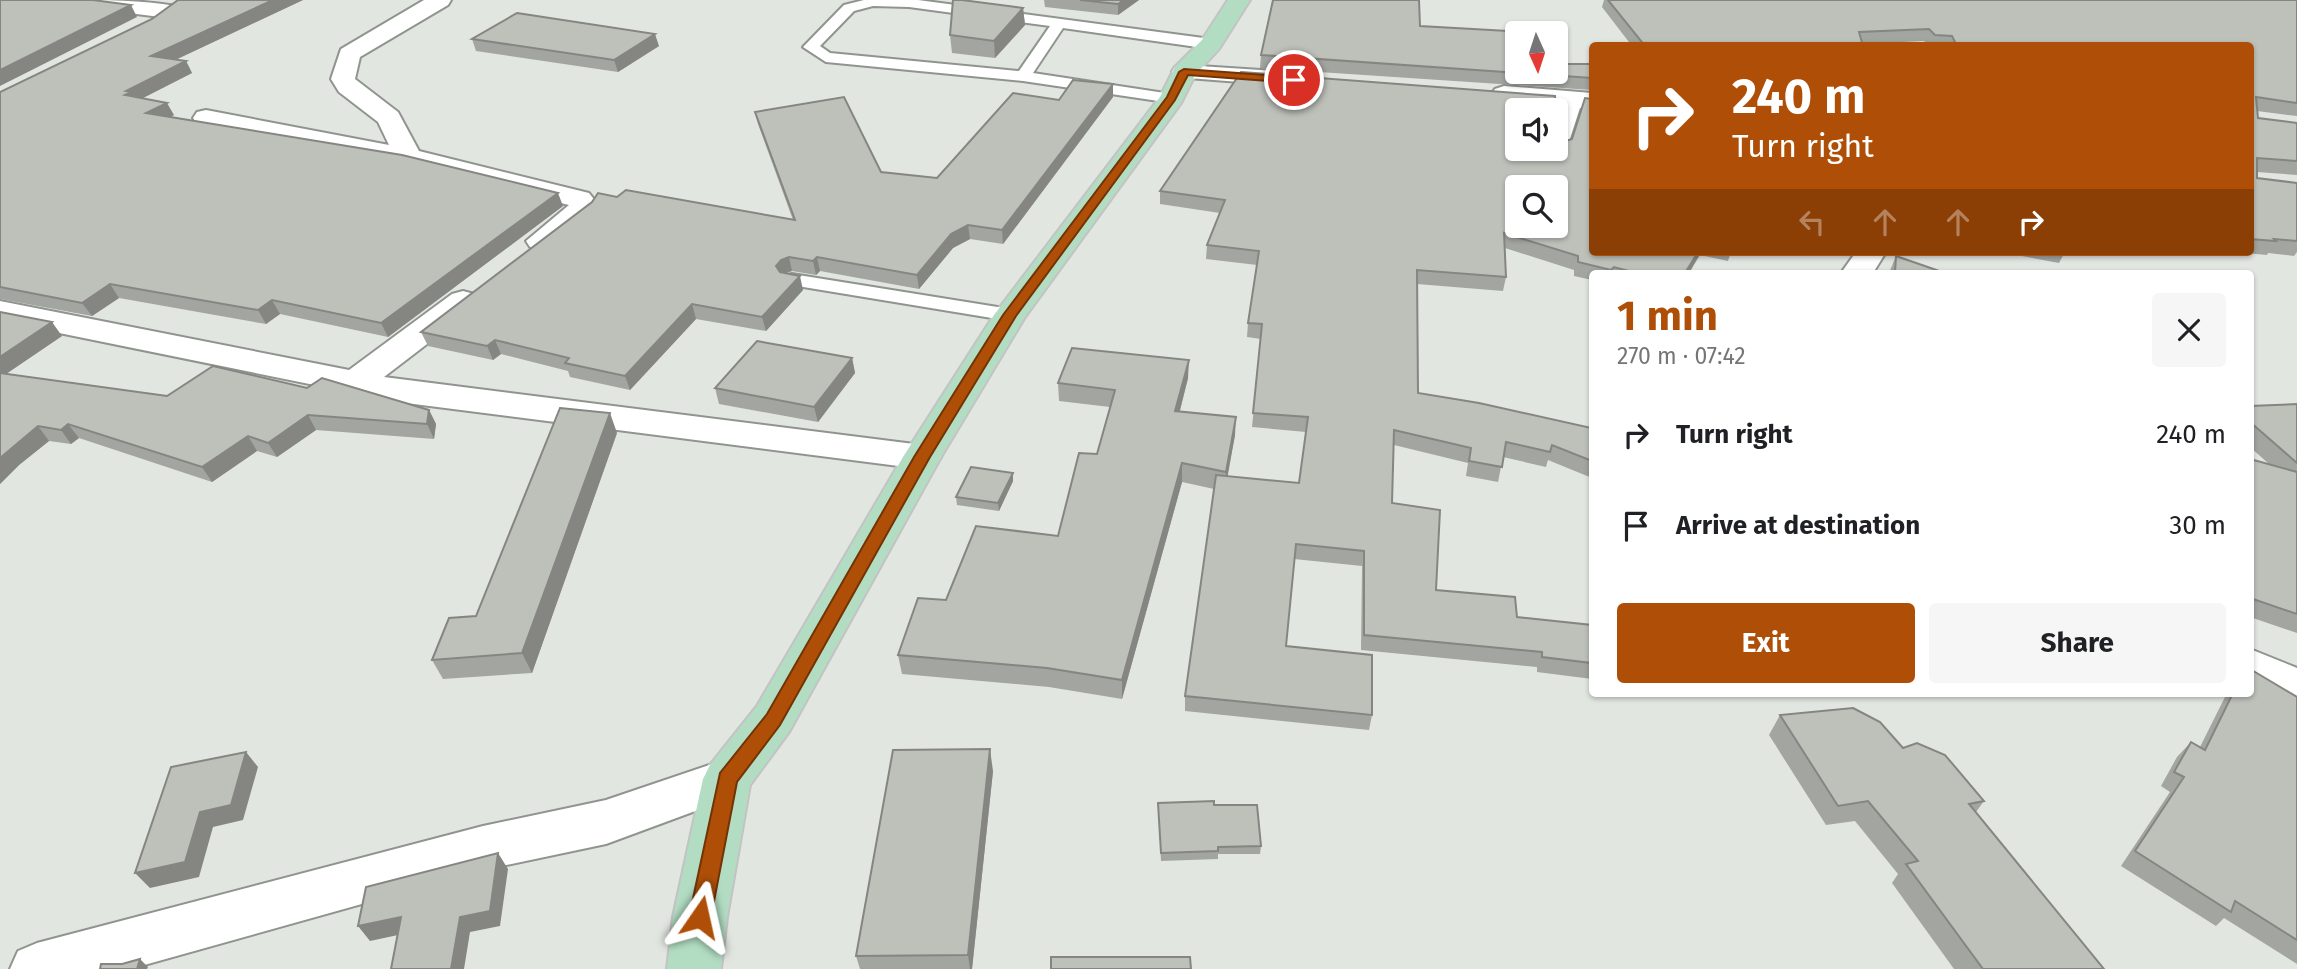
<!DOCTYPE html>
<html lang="en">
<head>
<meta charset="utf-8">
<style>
  body { margin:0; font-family:"Fira Sans",sans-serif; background:#f6f6f6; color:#202124; height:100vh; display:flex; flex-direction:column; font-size:26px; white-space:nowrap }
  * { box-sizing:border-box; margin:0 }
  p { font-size:23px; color:#757577 }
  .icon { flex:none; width:38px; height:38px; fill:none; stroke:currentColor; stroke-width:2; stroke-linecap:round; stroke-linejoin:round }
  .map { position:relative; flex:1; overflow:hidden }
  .drawer { position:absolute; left:1589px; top:270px; width:665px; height:427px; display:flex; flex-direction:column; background:#fff; border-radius:7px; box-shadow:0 2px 5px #0004 }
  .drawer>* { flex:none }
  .guide { position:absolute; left:1589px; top:42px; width:665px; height:214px; border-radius:7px; box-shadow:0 2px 5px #0004; background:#af4f07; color:#fff; overflow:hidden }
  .needle { width:46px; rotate:177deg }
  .buttons { position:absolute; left:1505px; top:21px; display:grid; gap:14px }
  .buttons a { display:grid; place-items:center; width:63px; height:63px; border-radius:7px; background:#fff; box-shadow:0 2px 5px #0004; font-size:35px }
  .pin { position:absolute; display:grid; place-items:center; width:60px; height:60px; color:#fff; margin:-30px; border:4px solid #fff; border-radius:50%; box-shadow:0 2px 7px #0007 }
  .me { position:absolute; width:77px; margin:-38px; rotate:11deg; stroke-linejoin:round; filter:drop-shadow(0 0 5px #0008) }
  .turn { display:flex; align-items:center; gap:24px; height:147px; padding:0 28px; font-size:32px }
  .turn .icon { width:91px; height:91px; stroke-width:2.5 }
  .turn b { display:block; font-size:49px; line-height:60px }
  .lanes { display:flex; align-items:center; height:66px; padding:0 28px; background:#0003; justify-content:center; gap:35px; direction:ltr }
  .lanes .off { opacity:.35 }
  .round { display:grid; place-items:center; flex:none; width:74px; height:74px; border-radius:7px; background:#f6f6f6 }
  .summary { display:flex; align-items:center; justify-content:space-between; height:119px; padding:0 28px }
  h1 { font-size:42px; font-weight:700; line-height:52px; color:#af4f07 }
  .button { display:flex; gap:14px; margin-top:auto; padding:14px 28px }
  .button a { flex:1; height:80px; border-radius:7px; background:#af4f07; color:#fff; font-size:28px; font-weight:700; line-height:80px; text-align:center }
  .button a+a { background:#f6f6f6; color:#202124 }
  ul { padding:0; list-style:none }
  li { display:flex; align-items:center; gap:21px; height:91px; padding:0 28px }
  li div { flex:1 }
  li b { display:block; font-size:26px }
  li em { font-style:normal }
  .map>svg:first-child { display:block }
</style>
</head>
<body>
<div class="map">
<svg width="2297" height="969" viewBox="0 0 2297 969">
  <rect width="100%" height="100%" fill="#e2e6e1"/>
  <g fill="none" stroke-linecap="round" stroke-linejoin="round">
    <g stroke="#90948f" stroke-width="4">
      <g id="service">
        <path d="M864,0H918L1211,39L1219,44L1211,49L1063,28L1033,73L1178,95L1180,98L1172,103L1023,81L826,62L803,47L806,44L844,5ZM873,6L909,7L1050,26L1019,71L830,53L820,46L854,11Z"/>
        <path d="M792,274L1010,309L1017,311L1020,315L1017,319L1010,321L785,284L782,280L785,276Z"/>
      </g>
    </g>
    <g stroke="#90948f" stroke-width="4">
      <g id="minor">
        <path d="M70,0C105,0 141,0 176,6L179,11L176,16L168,18L81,7L73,5Z"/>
        <path d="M424,0H451L448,5L360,57L355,79L398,112L419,151L589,193L600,207L552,247L541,250L530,247L526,241L569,205L407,165L206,126L197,124L193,118L197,112L206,110L389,145L378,122L339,92L331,79L341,49Z"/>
        <path d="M1184,65L1290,72L1299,74L1302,79L1299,84L1290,86L1175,77L1172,72L1175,67Z"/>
        <path d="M1504,86L1592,93V109L1580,108L1566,151L1556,153L1546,151L1545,149H1556L1555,106L1495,99L1491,94L1495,89Z"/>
        <path d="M1856,252H1886L1873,273H1841Z"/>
        <path d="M463,291L474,294L479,301L474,308L384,377L922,445L935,448L941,457L935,466L922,469L398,402L0,321V301L349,370L452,294Z"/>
        <path d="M2250,649L2297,668V706L2250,686Z"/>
        <path d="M727,759L744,765L751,779L744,793L606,844L483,870L130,969H10L18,951L37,943L483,826L606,800Z"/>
      </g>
    </g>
    <g stroke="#c3c3c3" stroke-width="4">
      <path id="primary" d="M1228,0H1250L1219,49L1195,75L1181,103L1025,317L941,457L789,732L750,785L727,917L721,969H667L673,917L703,779L710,765L757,706L903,457L994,315L1160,97L1175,67L1202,40Z"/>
    </g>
    <use href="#service" fill="#fff" fill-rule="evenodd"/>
    <use href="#minor" fill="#fff" fill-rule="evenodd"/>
    <use href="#primary" fill="#b2ddc3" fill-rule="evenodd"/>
  </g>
  <g fill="#a3a5a0">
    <path d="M178,0H303L175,60L186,61L192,73L143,98L174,115L170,117L563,206L388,337L280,314L266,324L119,298L92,316L0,299V92L152,19Z"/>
    <path d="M1044,0H1139L1118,15L1045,7Z"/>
    <path d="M1604,0H2297V116L2257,111L2258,118L2297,123V175L2257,172V178L2297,183V252L2294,256L2268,253L2267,255L2234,252H2250V46H1928L1924,41L1863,44V46H1632L1602,7Z"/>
    <path d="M1023,8L1025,25L995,58L952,53L950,35Z"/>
    <path d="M1420,26L1517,72L1567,64H1592V93V90L1260,68L1261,55Z"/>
    <path d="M472,39L659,46L618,72L476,51Z"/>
    <path d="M1113,84V97L1003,244L970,239L953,248L919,289L820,271L816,275L792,271L787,273L803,290L766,331L696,319L630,390L570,377L568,371L501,354L493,360L428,346L421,332L617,197L793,220L758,124L755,112L881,172L937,178L1059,100Z"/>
    <path d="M1572,139L1592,252H1731L1728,261L1700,255L1689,273H1592V280L1574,276V270L1505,248L1506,277L1503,291L1417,284L1418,393L1591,428L1592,427V478L1548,460L1546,467L1503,457L1498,482L1466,476L1468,463L1394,445L1392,503L1436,590L1517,617L1592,625V679L1537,672V667L1361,650L1362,566L1294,559L1286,646L1372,715L1369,730L1185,711V696L1214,489L1182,482L1122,699L1049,687L902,674L898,655L946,600L1058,536L1097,454L1110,407L1059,401L1058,383L1188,378L1180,411L1235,435L1227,476L1299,483L1306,432L1252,427L1261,339L1247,337L1248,323L1257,265L1206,259L1207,245L1220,213L1160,204V191L1517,149L1560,143Z"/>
    <path d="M2000,252H2065L2059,263Z"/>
    <path d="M1896,256L1945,273H1889Z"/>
    <path d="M0,312L62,336L6,374L167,396L307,388L429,410L436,424L434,439L316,430L277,457L257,451L212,482L79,438L71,444L49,441L19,465L0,484Z"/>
    <path d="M852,358L855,373L818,422L719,404L715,388Z"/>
    <path d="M2297,404V633L2250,617V459L2269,464L2250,447V406Z"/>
    <path d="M617,433L532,673L443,679L432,660L476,616Z"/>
    <path d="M1013,481L999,511L957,505L956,497Z"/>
    <path d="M2227,693H2250L2297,697V964L2224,918L2216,926L2121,866L2170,792L2161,786L2177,757L2191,742L2200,747Z"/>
    <path d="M1780,715L1903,748L1984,801L1976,812L2104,969H1954L1892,883L1898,874L1855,821L1826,825L1769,735Z"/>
    <path d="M993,771L972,969H860L856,956Z"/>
    <path d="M1158,803L1214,805L1261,846L1260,854H1218V859L1161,861Z"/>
  </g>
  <g fill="#858682">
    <path d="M273,0H303L158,68L151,56Z"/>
    <path d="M1124,0H1139L1118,15V4Z"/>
    <path d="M131,5L137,17L0,86V70Z"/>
    <path d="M1023,8L1025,25L995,58L994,41Z"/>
    <path d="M655,34L659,46L618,72L614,60Z"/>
    <path d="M186,61L192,73L137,101L125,95L126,91Z"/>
    <path d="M1113,84V97L1003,244L1002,230Z"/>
    <path d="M167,103L174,115L153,125L146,113Z"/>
    <path d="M558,193L563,206L388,337L381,323Z"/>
    <path d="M968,225L970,239L953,248L919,289L917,275L951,234Z"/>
    <path d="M1698,252H1701L1689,273H1685Z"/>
    <path d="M789,257L792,271L784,273L779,280L776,266L781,260Z"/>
    <path d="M817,257L820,271L816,275L813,261Z"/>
    <path d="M800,276L803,290L766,331L762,317Z"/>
    <path d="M110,284L119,298L92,316L82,303Z"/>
    <path d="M272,300L280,314L266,324L258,310Z"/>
    <path d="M692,304L696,319L630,390L625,376Z"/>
    <path d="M52,322L62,336L0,378V357Z"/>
    <path d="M495,340L501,354L493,360L487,346Z"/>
    <path d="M852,358L855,373L818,422L814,407Z"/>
    <path d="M1189,360L1188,378L1175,429V411Z"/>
    <path d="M429,410L436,424L434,439L427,424Z"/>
    <path d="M610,413L617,433L532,673L522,653Z"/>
    <path d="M308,415L316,430L277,457L268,443Z"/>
    <path d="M1236,417L1235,435L1225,491L1226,472Z"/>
    <path d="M68,424L79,438L71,444L61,430Z"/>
    <path d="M38,426L49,441L19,465L0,484V458Z"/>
    <path d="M248,436L257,451L212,482L202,467Z"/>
    <path d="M1182,463V482L1122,699V680Z"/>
    <path d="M1013,473V481L999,511L998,503Z"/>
    <path d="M990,749L993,771L972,969H970L968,955Z"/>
    <path d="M246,752L258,767L243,820L213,827L199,877L150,888L135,873Z"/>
    <path d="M498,853L508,869L500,926L470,932L464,969H451L460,917Z"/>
    <path d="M401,917L412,932L370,941L358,926Z"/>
    <path d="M140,959L148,967L147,969H137Z"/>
  </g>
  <g fill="#bec0ba" stroke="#858682" stroke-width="2" fill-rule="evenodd">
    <path d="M0,0H93L131,5L0,70Z"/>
    <path d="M178,0H273L151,56L186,61L126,91L132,92L125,95L167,103L146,113L402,155L558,193L381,323L272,300L258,310L110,284L82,303L0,287V92L152,19Z"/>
    <path d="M953,0H962L1023,8L994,41L950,35Z"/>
    <path d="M1080,0H1124L1118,4Z"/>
    <path d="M1273,0H1419L1420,26L1543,33H1517V72H1556V56L1565,57L1567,64H1592V78L1261,55Z"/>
    <path d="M1608,0H2297V103L2256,97L2258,118L2297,123V161L2257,158V178L2297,183V241L2274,239L2276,241L2250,239V46H1957L1952,36L1935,35L1929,29L1859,32L1863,46H1645Z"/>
    <path d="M517,13L655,34L614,60L472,39Z"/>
    <path d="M1241,72L1555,96L1556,110H1517V149H1556V141L1560,143L1572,139L1585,98L1592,99V252H1698L1685,273H1636L1614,267L1611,270L1578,262V256L1504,233L1506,277L1417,270L1418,393L1479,403L1591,428L1592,427V461L1552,445L1550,452L1506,442L1502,467L1469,461L1471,448L1394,430L1392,503L1440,510L1436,590L1515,597L1517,617L1592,625V663L1542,657V652L1364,635V551L1296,544L1286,646L1372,655V715L1185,696L1216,475L1299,483L1308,417L1253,413L1262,324L1248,323L1259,251L1207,245L1225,200L1160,191ZM1517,187H1556V226H1517Z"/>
    <path d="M1073,80L1113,84L1002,230L968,225L951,234L917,275L817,257L813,261L789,257L781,260L776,266L780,272L800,276L762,317L692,304L625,376L565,363L569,358L495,340L487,346L421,332L592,202L598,193L617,197L626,190L795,220L755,112L844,97L881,172L937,178L1013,93L1059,100Z"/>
    <path d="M1896,256L1945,273H1895Z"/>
    <path d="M0,312L52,322L0,357Z"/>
    <path d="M757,341L852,358L814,407L715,388Z"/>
    <path d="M1072,348L1189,360L1175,411L1236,417L1226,472L1182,463L1122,680L1047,668L898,655L918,598L946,600L976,526L1058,536L1079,453L1097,454L1115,390L1058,383Z"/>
    <path d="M213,366L307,388L322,378L429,410L427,424L308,415L268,443L248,436L202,467L68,424L61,430L38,426L0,458V373L167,396Z"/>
    <path d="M2297,404V463L2250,422V406Z"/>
    <path d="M560,408L610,413L522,653L432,660L449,618L476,616Z"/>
    <path d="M2250,459L2297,472V614L2250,598Z"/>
    <path d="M971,467L1013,473L998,503L956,497Z"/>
    <path d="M2250,669L2297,697V940L2235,901L2231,912L2135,851L2184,777L2174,772L2191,742L2205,750L2233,693H2250Z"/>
    <path d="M1853,708L1880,722L1903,748L1917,743L1945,755L1984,801L1969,804L2104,969H1983L1906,864L1918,861L1868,801L1838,806L1780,715Z"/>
    <path d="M990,749L968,955L856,956L893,750Z"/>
    <path d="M246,752L231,805L200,812L185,862L135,873L171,767Z"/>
    <path d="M1214,801V805H1257L1261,846L1218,847V851L1161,853L1158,803Z"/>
    <path d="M498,853L490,911L460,917L451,969H391L401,917L358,926L366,887Z"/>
    <path d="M1051,957H1190L1191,969H1051Z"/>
    <path d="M140,959L137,969H100L101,964H122Z"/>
  </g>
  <path fill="#af4f07" stroke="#723305" stroke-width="2" d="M1184,69L1294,77L1300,80L1294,83L1188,75L1175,100L1016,316L930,457L780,725L737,782L711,917L707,925L700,927L692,925L689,917L720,773L767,714L914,457L1003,315L1167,97L1179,72Z"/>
</svg>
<div class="buttons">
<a><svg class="needle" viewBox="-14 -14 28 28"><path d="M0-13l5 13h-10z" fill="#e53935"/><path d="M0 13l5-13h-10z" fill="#757577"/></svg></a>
<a><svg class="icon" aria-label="sound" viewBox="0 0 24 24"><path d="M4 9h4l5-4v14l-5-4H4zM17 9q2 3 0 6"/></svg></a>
<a><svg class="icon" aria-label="search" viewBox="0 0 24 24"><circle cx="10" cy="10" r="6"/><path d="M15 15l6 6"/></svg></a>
</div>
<div class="pin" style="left:1294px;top:80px;background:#d93025"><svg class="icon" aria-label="arrive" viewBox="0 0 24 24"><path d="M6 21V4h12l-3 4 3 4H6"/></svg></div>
<svg class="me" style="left:700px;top:917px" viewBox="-20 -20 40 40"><path d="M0-17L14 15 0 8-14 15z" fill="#af4f07" stroke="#fff" stroke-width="4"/></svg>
<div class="guide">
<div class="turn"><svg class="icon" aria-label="right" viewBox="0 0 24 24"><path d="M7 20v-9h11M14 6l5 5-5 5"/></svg><div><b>240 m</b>Turn right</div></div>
<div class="lanes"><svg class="icon off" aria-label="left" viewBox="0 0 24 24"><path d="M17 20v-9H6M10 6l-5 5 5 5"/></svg><svg class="icon off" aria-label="ahead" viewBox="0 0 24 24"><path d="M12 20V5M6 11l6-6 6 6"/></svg><svg class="icon off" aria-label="ahead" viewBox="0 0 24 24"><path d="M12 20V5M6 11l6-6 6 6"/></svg><svg class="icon" aria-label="right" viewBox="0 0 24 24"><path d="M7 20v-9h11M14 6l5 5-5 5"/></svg></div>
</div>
<section class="drawer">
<div class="summary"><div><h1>1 min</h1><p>270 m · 07:42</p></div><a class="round"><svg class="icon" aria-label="close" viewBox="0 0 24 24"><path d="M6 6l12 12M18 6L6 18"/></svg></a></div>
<ul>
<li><svg class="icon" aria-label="right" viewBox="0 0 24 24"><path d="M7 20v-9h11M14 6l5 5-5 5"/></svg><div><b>Turn right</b></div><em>240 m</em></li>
<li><svg class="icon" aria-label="arrive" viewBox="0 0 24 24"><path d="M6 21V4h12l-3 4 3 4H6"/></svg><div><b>Arrive at destination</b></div><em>30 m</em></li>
</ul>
<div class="button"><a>Exit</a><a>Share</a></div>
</section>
</div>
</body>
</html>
